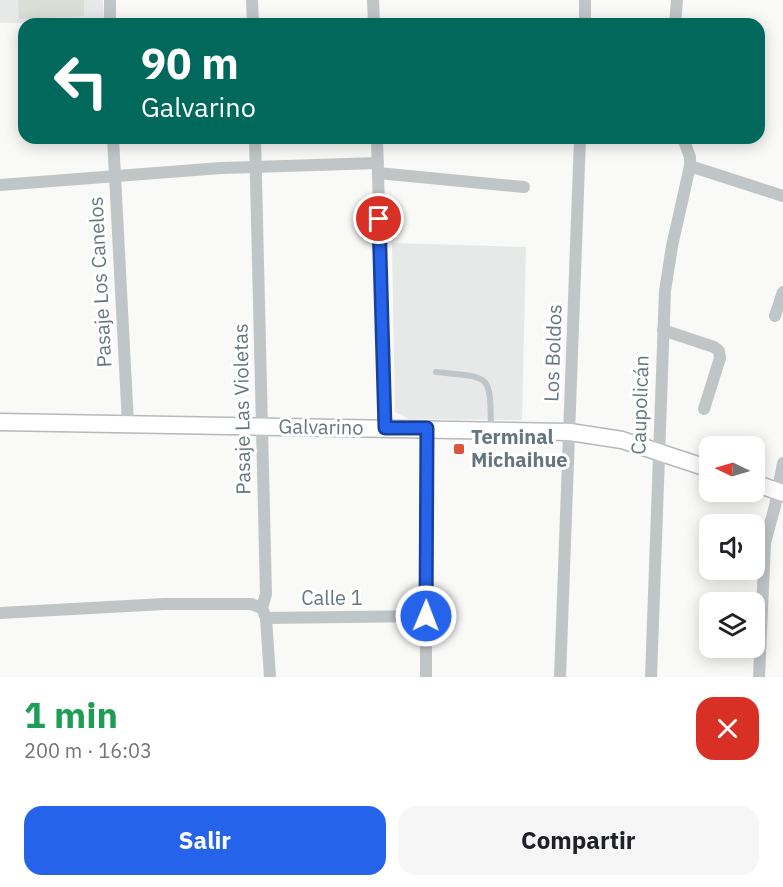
<!DOCTYPE html>
<html lang="es">
<head>
<meta charset="utf-8">
<style>
  body { margin:0; font-family:"IBM Plex Sans",sans-serif; background:#f6f6f6; color:#202124; height:100vh; display:flex; flex-direction:column; font-size:22px; white-space:nowrap }
  * { box-sizing:border-box; margin:0 }
  p { font-size:20px; color:#757577 }
  .icon { flex:none; width:33px; height:33px; fill:none; stroke:currentColor; stroke-width:2; stroke-linecap:round; stroke-linejoin:round }
  .map { position:relative; height:677px; overflow:hidden }
  .panel { display:flex; flex-direction:column; background:#fff; flex:1 }
  .panel>* { flex:none }
  .banner { position:absolute; left:18px; top:18px; width:747px; height:126px; border-radius:18px; box-shadow:0 3px 15px #0003; background:#00695c; color:#fff; overflow:hidden }
  .needle { width:39px; rotate:275deg }
  .tools { position:absolute; left:699px; top:436px; display:grid; gap:12px }
  .tools a { display:grid; place-items:center; width:66px; height:66px; border-radius:12px; background:#fff; box-shadow:0 3px 15px #0003; font-size:30px }
  .pin { position:absolute; display:grid; place-items:center; width:51px; height:51px; color:#fff; margin:-26px; border:3px solid #fff; border-radius:50%; box-shadow:0 2px 6px #0007 }
  .me { position:absolute; width:66px; margin:-33px; rotate:1deg; stroke-linejoin:round; filter:drop-shadow(0 0 4px #0008) }
  .turn { display:flex; align-items:center; gap:21px; height:126px; padding:0 24px; font-size:27px }
  .turn .icon { width:78px; height:78px; stroke-width:2.5 }
  .turn b { display:block; font-size:42px; line-height:51px }
  .round { display:grid; place-items:center; flex:none; width:63px; height:63px; border-radius:18px; background:#f6f6f6 }
  .summary { display:flex; align-items:center; justify-content:space-between; height:102px; padding:0 24px }
  h1 { font-size:36px; font-weight:800; line-height:45px; color:#1e9e55 }
  .button { display:flex; gap:12px; margin-top:auto; padding:12px 24px }
  .button a { flex:1; height:69px; border-radius:18px; background:#2563eb; color:#fff; font-size:24px; font-weight:800; line-height:69px; text-align:center }
  .button a+a { background:#f6f6f6; color:#202124 }
  .map>svg:first-child { display:block }
</style>
</head>
<body>
<div class="map">
<svg width="783" height="677" viewBox="0 0 783 677">
  <rect width="100%" height="100%" fill="#f9f9f7"/>
  <g fill="#e7e8e8">
    <path d="M0,0H103L104,22L0,23Z"/>
    <path d="M392,243L526,247L522,420L409,419L395,412Z"/>
  </g>
  <path fill="#daded7" d="M18,0H84V16L19,19Z"/>
  <g fill="none" stroke-linecap="round" stroke-linejoin="round">
    <g stroke="#b3b9bd" stroke-width="19">
      <g id="secondary">
        <path d="M0,422L570,432L622,440L710,469"/>
        <path d="M754,483L783,493"/>
      </g>
    </g>
    <path stroke="#c0c5c8" stroke-width="6" d="M436,372C492,378 490,372 491,430"/>
    <g stroke="#c0c5c8" stroke-width="12">
      <path d="M110,0V24"/>
      <path d="M252,0L253,24"/>
      <path d="M373,0L374,24"/>
      <path d="M585,24V0"/>
      <path d="M675,24L677,0"/>
      <path d="M113,138L128,424"/>
      <path d="M255,138L266,594L262,608L266,618L270,677"/>
      <path d="M377,138L385,428"/>
      <path d="M690,166L783,196"/>
      <path d="M378,173L524,187"/>
      <path d="M0,185L221,168L378,163"/>
      <path d="M775,316L783,292"/>
      <path d="M663,330L714,347L719,351L720,358L704,409"/>
      <path d="M0,613L164,604H251L262,608"/>
      <path d="M266,618L426,616L427,428"/>
      <path d="M426,677V616"/>
      <path d="M560,677L580,138"/>
      <path d="M651,677L665,291L672,246L690,166V157L683,138"/>
      <path d="M759,677L765,543L775,506L783,463"/>
    </g>
    <use href="#secondary" stroke="#fff" stroke-width="16"/>
  </g>
  <g fill="none" stroke-linecap="round" stroke-linejoin="round">
    <g stroke="#184099" stroke-width="15">
      <path id="route" d="M379,219L385,428H427L426,616"/>
    </g>
    <use href="#route" stroke="#2563eb" stroke-width="10"/>
  </g>
  <rect fill="#d95638" stroke="#fff" stroke-width="2" x="453" y="443" width="12" height="12" rx="3"/>
  <g text-anchor="middle" stroke-width="6" stroke-linejoin="round" paint-order="stroke">
    <g font-size="20" fill="#667680" stroke="#fff">
      <text transform="translate(100 282) rotate(-93)" y="7">Pasaje Los Canelos</text>
      <text transform="translate(553 353) rotate(-88)" y="7">Los Boldos</text>
      <text transform="translate(640 405) rotate(-88)" y="7">Caupolicán</text>
      <text transform="translate(242 409) rotate(-91)" y="7">Pasaje Las Violetas</text>
      <text transform="translate(321 427) rotate(1)" y="7">Galvarino</text>
      <text x="332" y="605">Calle 1</text>
    </g>
    <g font-size="20" font-weight="bold" fill="#667680" stroke="#fff" text-anchor="start">
      <text x="471" y="444">Terminal<tspan x="471" dy="23">Michaihue</tspan></text>
    </g>
  </g>
</svg>
<div class="tools">
<a><svg class="needle" viewBox="-14 -14 28 28"><path d="M0-13l5 13h-10z" fill="#e53935"/><path d="M0 13l5-13h-10z" fill="#757577"/></svg></a>
<a><svg class="icon" aria-label="sound" viewBox="0 0 24 24"><path d="M4 9h4l5-4v14l-5-4H4zM17 9q2 3 0 6"/></svg></a>
<a><svg class="icon" aria-label="layers" viewBox="0 0 24 24"><path d="M12 4l9 5-9 5-9-5zM3 14l9 5 9-5"/></svg></a>
</div>
<div class="pin" style="left:379px;top:219px;background:#d93025"><svg class="icon" aria-label="arrive" viewBox="0 0 24 24"><path d="M6 21V4h12l-3 4 3 4H6"/></svg></div>
<svg class="me" style="left:426px;top:616px" viewBox="-20 -20 40 40"><circle r="17" fill="#2563eb" stroke="#fff" stroke-width="3"/><path d="M0-11L8 9 0 5-8 9z" fill="#fff"/></svg>
<div class="banner">
<div class="turn"><svg class="icon" aria-label="left" viewBox="0 0 24 24"><path d="M17 20v-9H6M10 6l-5 5 5 5"/></svg><div><b>90 m</b>Galvarino</div></div>
</div>
</div>
<section class="panel">
<div class="summary"><div><h1>1 min</h1><p>200 m · 16:03</p></div><a class="round" style="background:#d93025;color:#fff"><svg class="icon" aria-label="close" viewBox="0 0 24 24"><path d="M6 6l12 12M18 6L6 18"/></svg></a></div>
<div class="button"><a>Salir</a><a>Compartir</a></div>
</section>
</body>
</html>
